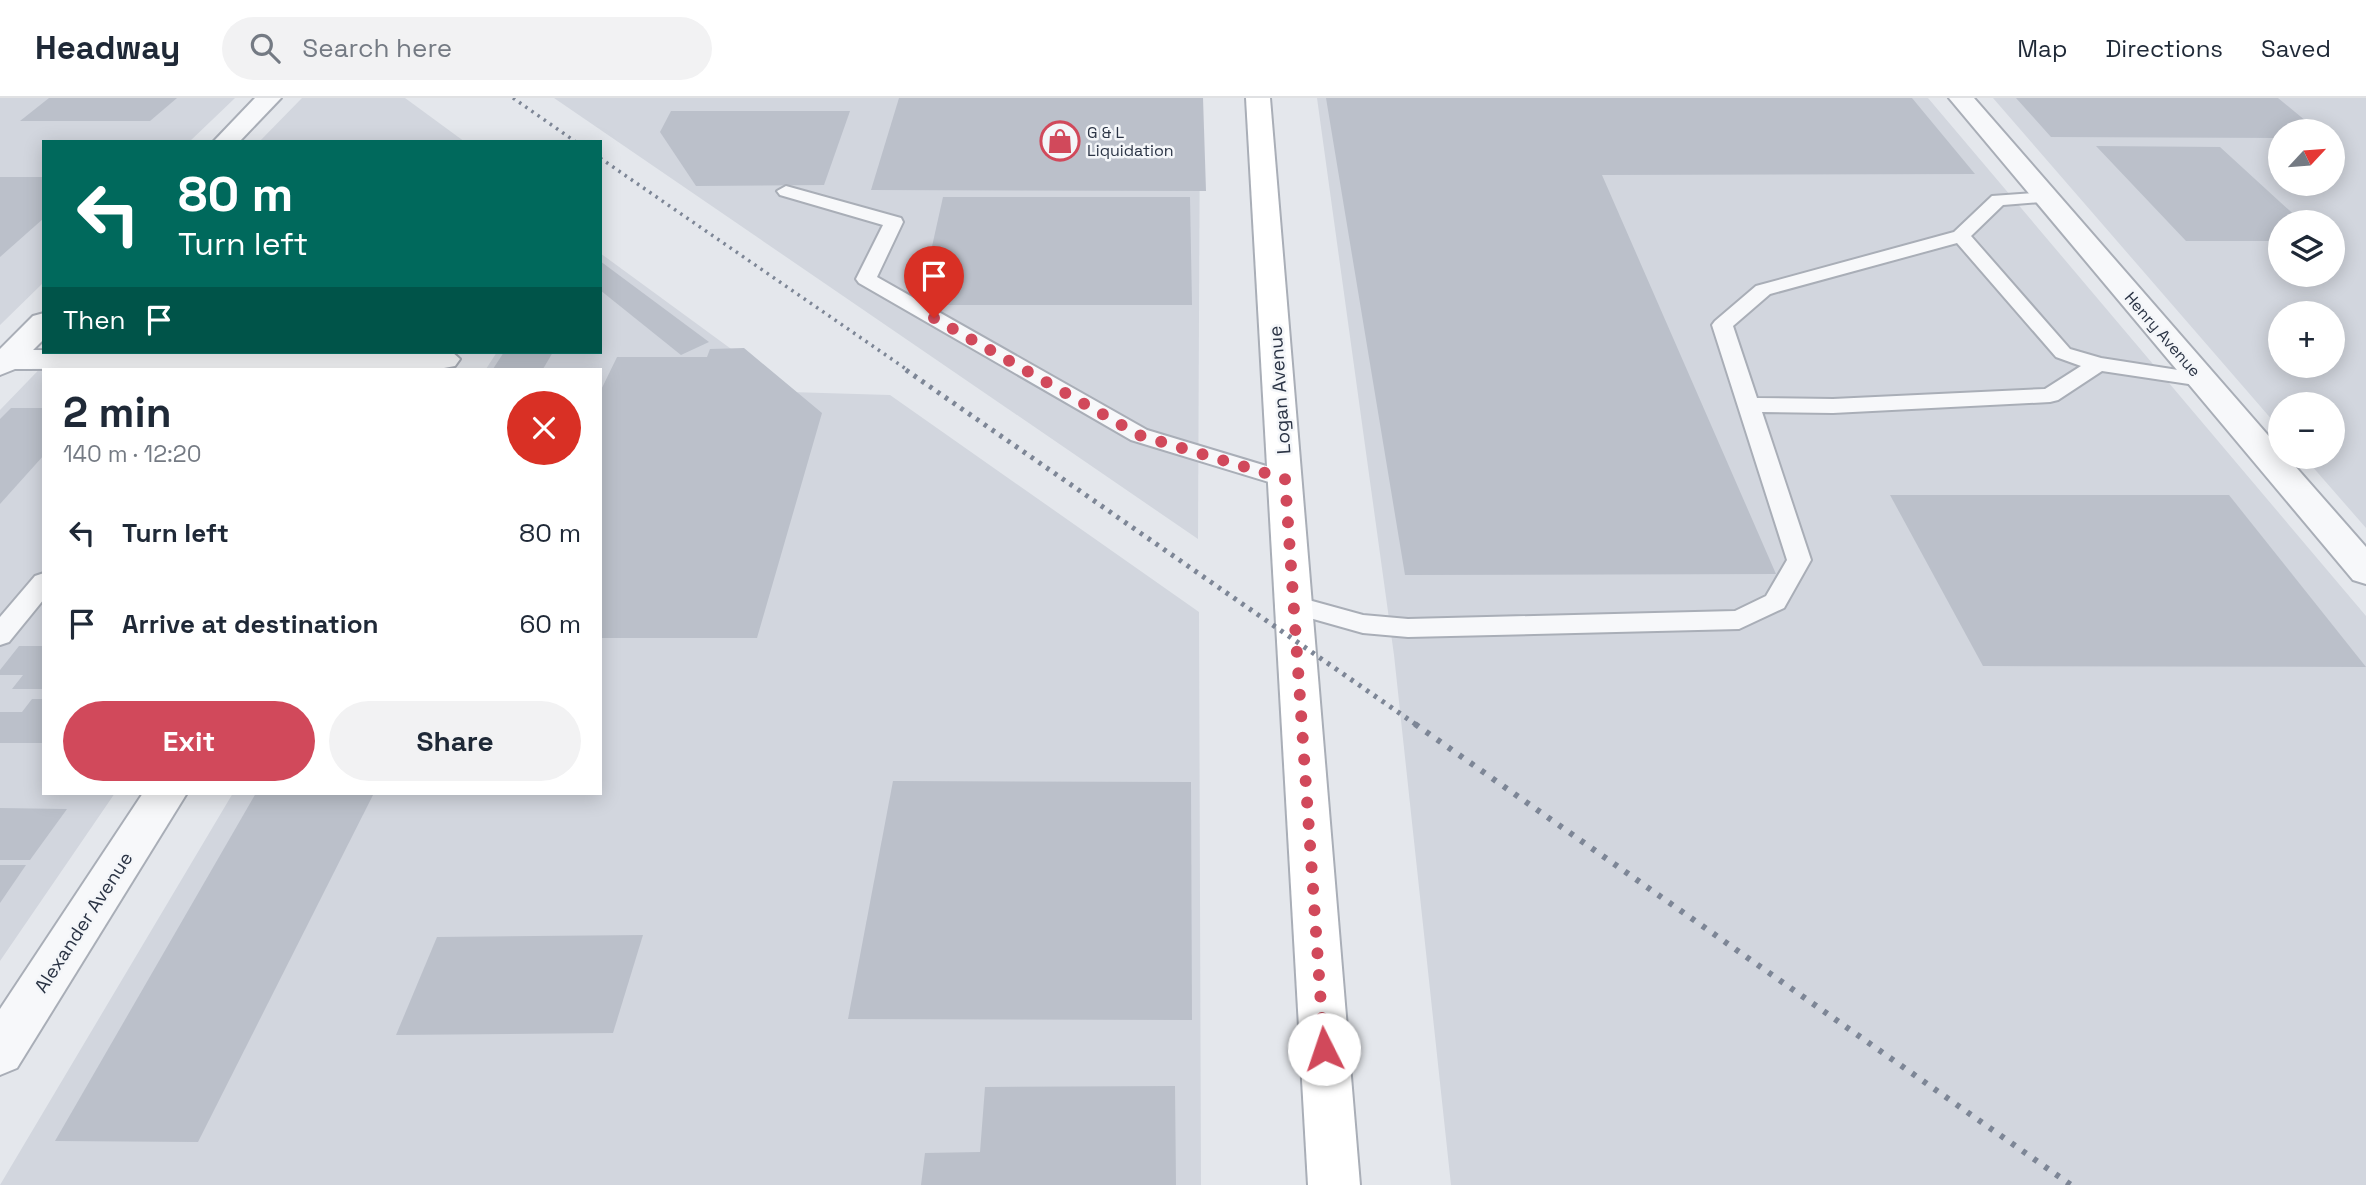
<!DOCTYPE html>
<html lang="en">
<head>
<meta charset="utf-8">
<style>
  body { margin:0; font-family:"Space Grotesk",sans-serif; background:#f2f2f3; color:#1f2937; height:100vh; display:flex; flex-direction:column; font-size:26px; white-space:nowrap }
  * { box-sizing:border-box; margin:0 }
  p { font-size:23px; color:#747a83 }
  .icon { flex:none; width:38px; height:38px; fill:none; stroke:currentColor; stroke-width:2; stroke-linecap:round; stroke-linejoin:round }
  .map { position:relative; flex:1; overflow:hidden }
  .side { position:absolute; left:42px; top:270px; width:560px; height:427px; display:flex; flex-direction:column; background:#fff; border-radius:0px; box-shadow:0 4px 18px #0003 }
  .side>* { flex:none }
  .top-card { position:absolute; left:42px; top:42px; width:560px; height:214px; border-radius:0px; box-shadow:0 4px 18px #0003; background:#00695c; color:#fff; overflow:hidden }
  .needle { width:46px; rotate:64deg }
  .buttons { position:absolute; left:2268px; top:21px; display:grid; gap:14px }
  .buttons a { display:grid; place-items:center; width:77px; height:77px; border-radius:50%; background:#fff; box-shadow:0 4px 18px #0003; font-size:35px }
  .pin { position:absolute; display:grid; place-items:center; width:60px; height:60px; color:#fff; margin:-72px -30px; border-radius:50% 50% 50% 0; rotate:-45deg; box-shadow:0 0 7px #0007 }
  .pin .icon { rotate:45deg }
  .me { position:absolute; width:77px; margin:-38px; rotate:356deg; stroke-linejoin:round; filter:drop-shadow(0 0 5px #0008) }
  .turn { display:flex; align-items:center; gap:24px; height:147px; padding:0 21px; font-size:32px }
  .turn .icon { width:91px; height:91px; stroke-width:2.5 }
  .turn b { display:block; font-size:49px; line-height:60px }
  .then { display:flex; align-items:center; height:66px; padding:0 21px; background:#0003; gap:14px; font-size:26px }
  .round { display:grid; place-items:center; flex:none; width:74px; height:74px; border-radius:37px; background:#f2f2f3 }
  .headline { display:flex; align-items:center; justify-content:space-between; height:119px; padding:0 21px }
  h1 { font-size:42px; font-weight:700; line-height:52px }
  .cta { display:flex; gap:14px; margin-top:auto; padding:14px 21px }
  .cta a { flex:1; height:80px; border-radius:42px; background:#d1495b; color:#fff; font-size:28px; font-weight:700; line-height:80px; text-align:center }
  .cta a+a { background:#f2f2f3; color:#1f2937 }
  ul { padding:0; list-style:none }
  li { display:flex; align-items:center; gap:21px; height:91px; padding:0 21px }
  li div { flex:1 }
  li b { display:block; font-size:26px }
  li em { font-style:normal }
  header { display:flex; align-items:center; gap:42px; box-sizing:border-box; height:98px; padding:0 35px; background:#fff; border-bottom:2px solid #e0e1e3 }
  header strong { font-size:33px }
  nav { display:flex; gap:38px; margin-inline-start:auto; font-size:24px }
  .search { width:490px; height:63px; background:#f2f2f3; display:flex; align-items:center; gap:18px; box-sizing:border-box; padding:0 24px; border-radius:38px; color:#747a83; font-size:26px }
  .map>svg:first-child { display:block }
</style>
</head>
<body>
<header>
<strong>Headway</strong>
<div class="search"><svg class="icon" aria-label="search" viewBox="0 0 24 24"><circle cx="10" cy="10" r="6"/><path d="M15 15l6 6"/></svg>Search here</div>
<nav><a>Map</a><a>Directions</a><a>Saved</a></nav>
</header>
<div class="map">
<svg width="2366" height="1087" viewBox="0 0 2366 1087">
  <rect width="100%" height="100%" fill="#e4e7ec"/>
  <g fill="#d2d6de" fill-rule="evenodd">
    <path d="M0,0H235L189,44H44V184L0,227Z"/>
    <path d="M302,0H405L465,44H259Z"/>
    <path d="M554,0H1200L1198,441Z"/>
    <path d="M1317,0H1928L2366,518V1087H1451L1394,557Z"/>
    <path d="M1993,0H2366V430L2304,359H2333V306H2280V331ZM2280,33H2333V86H2280ZM2280,124H2333V177H2280ZM2280,215H2333V268H2280Z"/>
    <path d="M600,155L790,294L890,297L1199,514L1201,1087H0L233,695H600V271H486L497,254H600Z"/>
    <path d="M56,254H416L404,271H44V695H115L0,863V312Z"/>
  </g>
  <g fill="#bbc0ca">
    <path d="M49,0H177L150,23H20Z"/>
    <path d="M899,0H1203L1206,93L871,92Z"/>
    <path d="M1326,0H1912L1975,76L1602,77L1776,476L1405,477Z"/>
    <path d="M2016,0H2278L2318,33H2280V40L2051,39Z"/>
    <path d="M671,13H850L824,87L696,88L660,34Z"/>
    <path d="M2096,48L2220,49L2302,124H2280V143H2186Z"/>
    <path d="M0,79H44V120L0,159Z"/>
    <path d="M943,99H1190L1192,207H919Z"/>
    <path d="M600,163L709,244L681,257L600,192Z"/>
    <path d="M744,250L822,315L757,540H600V294L617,259H707L710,251Z"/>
    <path d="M504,254H553L543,271H493Z"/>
    <path d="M11,310H44V357L0,406V321Z"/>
    <path d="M1890,397H2229L2366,569L1983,568Z"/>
    <path d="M19,548H44V591H12L23,577H0V572Z"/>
    <path d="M32,601H44V645H0V614H22Z"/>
    <path d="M893,683L1191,684L1192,922L848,921Z"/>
    <path d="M256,695H374L198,1044L55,1043Z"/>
    <path d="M0,710L67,711L30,762H0Z"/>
    <path d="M0,767H26L0,805Z"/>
    <path d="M643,837L613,935L396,937L437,839Z"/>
    <path d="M1175,988L1176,1087H921L925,1055L980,1054L985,989Z"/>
  </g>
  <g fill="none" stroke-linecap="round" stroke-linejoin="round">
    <g stroke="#a9aeb7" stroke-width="4">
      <g id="service">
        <path d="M786,88L901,120L903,124L877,179L1147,332L1293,376L1297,381L1293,386L1285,389L1131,342L859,185L856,181L883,127L780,97L777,93Z"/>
        <path d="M2046,94L2055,99L2052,103L2003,107L1971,138L2070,251L2101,260L2210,277L2213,282L2210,287L2202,288L2102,273L2058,302L2050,304L1833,315L1762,314L1811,462L1784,510L1739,531L1408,539L1363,535L1285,513L1281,507L1285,501L1294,498L1363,517L1408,521L1735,513L1766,498L1787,462L1712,227L1715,223L1756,188L1954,134L1992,98ZM1957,145L2056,259L2081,268L2045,291L1833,301L1757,300L1733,228L1770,196Z"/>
        <path d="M44,475V501L9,544L0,547V519L35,478Z"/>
      </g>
    </g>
    <g stroke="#a9aeb7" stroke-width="4">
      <g id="minor">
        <path d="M255,0H281L239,44H213Z"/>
        <path d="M1949,0H1974L2280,351V359H2287L2366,449V486L2353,482Z"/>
        <path d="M44,215V241L33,252L452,254L460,261L455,268L444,270L15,271L0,277V251L33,218Z"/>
        <path d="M143,695H187L17,970L0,977V911Z"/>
      </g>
    </g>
    <g stroke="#a9aeb7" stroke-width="4">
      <path id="secondary" d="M1246,0H1270L1360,1087H1308Z"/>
    </g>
    <use href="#service" fill="#f7f8fa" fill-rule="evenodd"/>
    <use href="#minor" fill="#f7f8fa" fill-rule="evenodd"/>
    <use href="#secondary" fill="#fff" fill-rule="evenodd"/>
    <g stroke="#7d8696" stroke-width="3.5" stroke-dasharray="2.5 5" stroke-linecap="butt">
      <path d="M513,0L576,44"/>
      <path d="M600,60L909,273"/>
    </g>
    <path stroke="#7d8696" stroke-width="5" stroke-dasharray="3.5 6" stroke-linecap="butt" d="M906,272L1418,628"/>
    <path stroke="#7d8696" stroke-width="6" stroke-dasharray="4.5 9" stroke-linecap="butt" d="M1415,626L2071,1087"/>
  </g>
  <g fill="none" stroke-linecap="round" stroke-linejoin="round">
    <path stroke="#d1495b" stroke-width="12" stroke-dasharray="0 21.6" d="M934,220L1139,337L1285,381L1324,951"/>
  </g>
  <defs>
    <g id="shop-ring" transform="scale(2.0125)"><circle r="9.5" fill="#f4f6f9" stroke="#d1495b" stroke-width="1.5"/><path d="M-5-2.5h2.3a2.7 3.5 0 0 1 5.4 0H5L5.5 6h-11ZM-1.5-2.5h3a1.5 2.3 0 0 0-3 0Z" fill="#d1495b"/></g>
  </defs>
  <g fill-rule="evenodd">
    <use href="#shop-ring" x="1060" y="43"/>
  </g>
  <g text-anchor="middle" stroke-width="5" stroke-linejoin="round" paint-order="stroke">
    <g font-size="16" fill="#2b3445" stroke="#f4f6f9" text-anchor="start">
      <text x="1087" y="40">G &amp; L<tspan x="1087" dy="18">Liquidation</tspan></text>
    </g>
    <g font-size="16" fill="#2b3445" stroke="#f4f6f9">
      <text transform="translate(2163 236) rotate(49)" y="6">Henry Avenue</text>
    </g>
    <g font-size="19" fill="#2b3445" stroke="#f4f6f9">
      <text transform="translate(1279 292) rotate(-94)" y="7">Logan Avenue</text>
      <text transform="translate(83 824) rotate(-57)" y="7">Alexander Avenue</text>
    </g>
  </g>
</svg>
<div class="buttons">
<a><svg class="needle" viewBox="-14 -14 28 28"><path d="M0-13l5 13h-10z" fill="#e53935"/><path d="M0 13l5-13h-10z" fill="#747a83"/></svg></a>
<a><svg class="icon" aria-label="layers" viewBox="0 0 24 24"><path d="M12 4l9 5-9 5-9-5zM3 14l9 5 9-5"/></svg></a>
<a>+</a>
<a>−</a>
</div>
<div class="pin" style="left:934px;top:220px;background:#d93025"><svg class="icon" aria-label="arrive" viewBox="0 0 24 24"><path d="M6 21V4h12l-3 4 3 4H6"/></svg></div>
<svg class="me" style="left:1324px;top:951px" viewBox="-20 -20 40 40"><circle r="19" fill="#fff"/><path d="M0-13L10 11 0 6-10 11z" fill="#d1495b"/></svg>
<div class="top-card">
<div class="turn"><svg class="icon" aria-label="left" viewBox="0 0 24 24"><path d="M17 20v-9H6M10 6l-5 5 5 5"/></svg><div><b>80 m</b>Turn left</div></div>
<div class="then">Then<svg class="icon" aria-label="arrive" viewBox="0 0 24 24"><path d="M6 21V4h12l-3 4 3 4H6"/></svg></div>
</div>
<section class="side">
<div class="headline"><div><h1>2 min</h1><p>140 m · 12:20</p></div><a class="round" style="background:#d93025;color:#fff"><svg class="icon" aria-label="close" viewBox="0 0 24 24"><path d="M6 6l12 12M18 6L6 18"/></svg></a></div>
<ul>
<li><svg class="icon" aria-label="left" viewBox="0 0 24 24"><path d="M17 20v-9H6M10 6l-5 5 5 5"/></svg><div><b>Turn left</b></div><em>80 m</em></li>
<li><svg class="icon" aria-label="arrive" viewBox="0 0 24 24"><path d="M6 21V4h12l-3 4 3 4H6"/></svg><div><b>Arrive at destination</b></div><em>60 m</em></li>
</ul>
<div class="cta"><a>Exit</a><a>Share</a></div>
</section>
</div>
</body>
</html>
